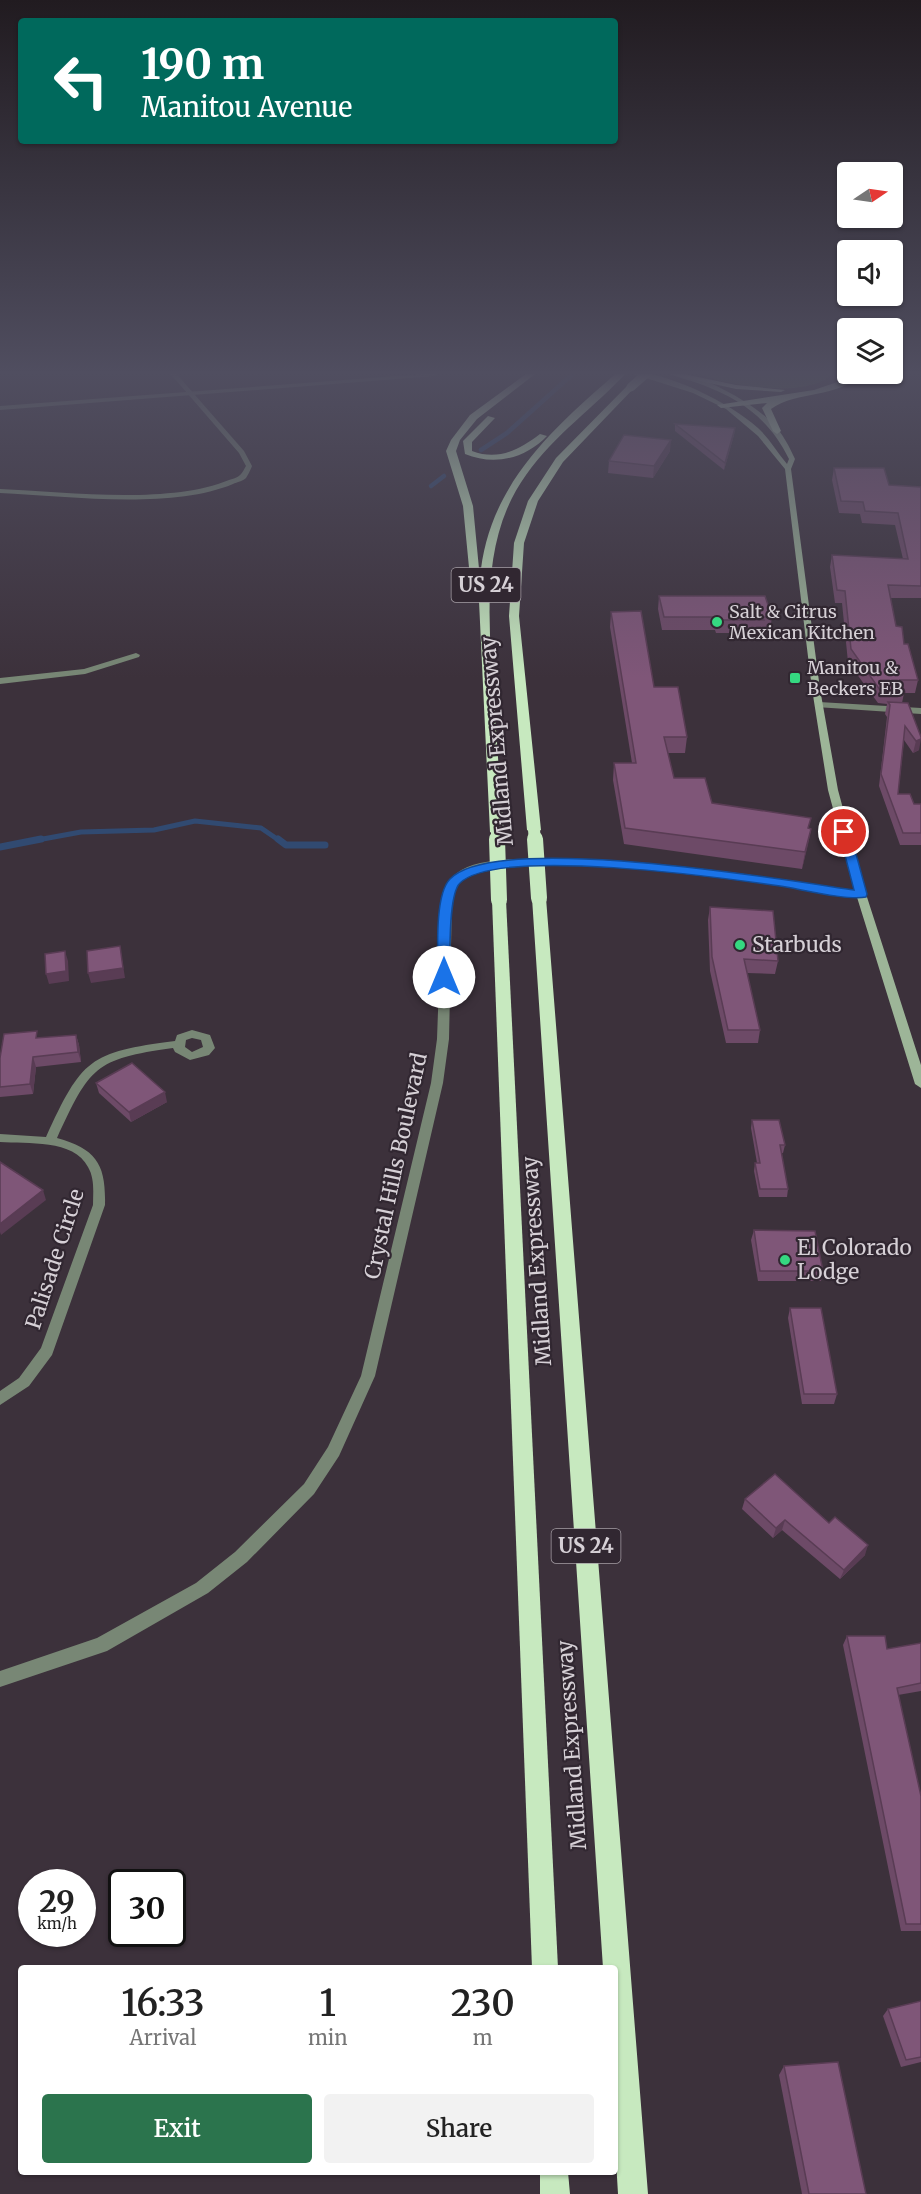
<!DOCTYPE html>
<html lang="en">
<head>
<meta charset="utf-8">
<style>
  body { margin:0; font-family:Merriweather,serif; background:#f2f2f2; color:#222; height:100vh; display:flex; flex-direction:column; font-size:22px; white-space:nowrap }
  * { box-sizing:border-box; margin:0 }
  p { font-size:20px; color:#767676 }
  .icon { flex:none; width:33px; height:33px; fill:none; stroke:currentColor; stroke-width:2; stroke-linecap:round; stroke-linejoin:round }
  .map { position:relative; flex:1; overflow:hidden }
  .details { position:absolute; left:18px; top:1965px; width:600px; height:210px; display:flex; flex-direction:column; background:#fff; border-radius:6px; box-shadow:0 2px 4px #0004 }
  .details>* { flex:none }
  .guide { position:absolute; left:18px; top:18px; width:600px; height:126px; border-radius:6px; box-shadow:0 2px 4px #0004; background:#00695c; color:#fff; overflow:hidden }
  .needle { width:39px; rotate:77deg }
  .fabs { position:absolute; left:837px; top:162px; display:grid; gap:12px }
  .fabs a { display:grid; place-items:center; width:66px; height:66px; border-radius:6px; background:#fff; box-shadow:0 2px 4px #0004; font-size:30px }
  .speed { position:absolute; left:18px; top:1869px; display:flex; gap:12px; font-size:30px; font-weight:700; text-align:center }
  .speed>* { display:grid; place-content:center; width:78px; height:78px; border-radius:50%; background:#fff; box-shadow:0 2px 4px #0004; line-height:1 }
  .speed small { font-size:15px; font-weight:400 }
  .speed .limit { border:3px solid #111; border-radius:9px; background:#fff; color:#111 }
  .pin { position:absolute; display:grid; place-items:center; width:51px; height:51px; color:#fff; margin:-26px; border:3px solid #fff; border-radius:50%; box-shadow:0 2px 6px #0007 }
  .me { position:absolute; width:66px; margin:-33px; rotate:0deg; stroke-linejoin:round; filter:drop-shadow(0 0 4px #0008) }
  .turn { display:flex; align-items:center; gap:21px; height:126px; padding:0 24px; font-size:27px }
  .turn .icon { width:78px; height:78px; stroke-width:2.5 }
  .turn b { display:block; font-size:42px; line-height:51px }
  .eta { display:flex; justify-content:space-evenly; align-items:center; height:102px; text-align:center }
  .eta b { font-size:36px; font-weight:600; line-height:42px }
  .cta { display:flex; gap:12px; margin-top:auto; padding:12px 24px }
  .cta a { flex:1; height:69px; border-radius:6px; background:#2b744d; color:#fff; font-size:24px; font-weight:600; line-height:69px; text-align:center }
  .cta a+a { background:#f2f2f2; color:#222 }
  .map>svg:first-child { display:block }
</style>
</head>
<body>
<div class="map">
<svg width="921" height="2194" viewBox="0 0 921 2194">
  <rect width="100%" height="100%" fill="#3c313b"/>
  <path fill="#486044" d="M691,371H835C811,402 721,385 691,371Z"/>
  <g fill="none" stroke-linecap="round" stroke-linejoin="round">
    <g stroke="#314a71" stroke-width="4.5">
      <path d="M481,450L507,433L576,371"/>
      <path d="M431,486L444,476"/>
    </g>
    <path stroke="#314a71" stroke-width="5" d="M32,841L81,832L154,830L195,821L261,828L280,841"/>
    <g stroke="#314a71" stroke-width="7">
      <path d="M278,839L286,845H325"/>
      <path d="M0,847L41,839"/>
    </g>
    <g fill="#788775" fill-rule="evenodd">
      <path d="M437,373L435,376L0,410V406Z"/>
      <path d="M136,653L140,655L139,657L85,674L0,684V678L84,669Z"/>
      <path d="M819,702L921,708V714L816,707V703Z"/>
      <path d="M571,859C669,863 764,878 861,891L866,894L861,897C754,883 648,864 540,866C517,866 489,864 468,875C458,880 455,890 452,901L449,1039L443,1083L375,1376L339,1456L314,1494L247,1562L208,1593L107,1651L0,1687V1671L97,1638L196,1583L235,1552L304,1484L328,1447L361,1376L431,1083L437,1039L442,901C445,891 448,880 457,873C482,854 541,860 571,859Z"/>
      <path d="M192,1030L210,1035L215,1048L209,1055L190,1060L175,1052L173,1048C94,1059 90,1067 57,1138C97,1149 106,1165 105,1205L52,1355L29,1386L0,1405V1391L19,1378L41,1348L93,1205C93,1193 95,1179 88,1167C74,1139 27,1144 0,1142V1134L46,1137C82,1059 89,1052 175,1041L177,1035ZM192,1038L201,1040L203,1047L192,1052L185,1047L186,1040Z"/>
    </g>
    <path fill="#788775" fill-rule="evenodd" d="M168,371H174L244,451L252,466C251,469 248,475 246,478C243,481 237,482 233,484C171,510 67,496 0,493V489C65,492 169,505 229,480C233,479 239,477 241,474C243,472 244,469 246,466L239,453Z"/>
    <path fill="#9db598" fill-rule="evenodd" d="M624,371C662,369 730,402 758,428C769,438 777,452 787,464L789,459C770,420 742,400 703,385C690,380 675,377 663,371C694,370 752,401 773,424C783,434 789,446 795,459L791,469L820,689L838,790L866,894L921,1065V1088L915,1084L856,894L828,790L812,689L785,469L758,436L726,409L693,393Z"/>
    <g fill="#c7e9bf" fill-rule="evenodd">
      <path d="M530,371H539L477,419L460,440L456,451L473,506L480,579C487,486 553,428 619,371H628C595,407 555,434 526,475C479,540 489,624 494,700C497,744 500,788 504,832L497,836L490,832L479,601L472,598L463,506L446,451L451,440L470,415Z"/>
      <path d="M669,371L736,385L785,390L781,392L736,389L669,374Z"/>
      <path d="M853,374H862C837,399 798,390 771,409L781,431L777,434L773,431L762,408L767,403L721,408L717,405L814,390L846,379Z"/>
      <path d="M628,385L635,387L563,462L538,501L524,543L519,616L541,830L534,834L527,830L509,616L514,543L528,501L556,458Z"/>
      <path d="M488,416L495,418L472,442V451C498,461 519,450 540,434L547,436C525,459 494,466 465,454L463,441Z"/>
      <path d="M539,894L546,898L648,2194H618L615,2143V1968H603L532,898Z"/>
      <path d="M499,896L506,900L558,1968H532L492,900Z"/>
      <path d="M540,2172H568L570,2194H540Z"/>
    </g>
    <path stroke="#c7e9bf" stroke-width="9" d="M631,387L649,371"/>
    <g stroke="#c7e9bf" stroke-width="12">
      <path d="M534,830L535,841"/>
      <path d="M497,832V841"/>
    </g>
    <g stroke="#c7e9bf" stroke-width="16">
      <path d="M497,839L499,900"/>
      <path d="M535,839L539,898"/>
    </g>
  </g>
  <g fill="#6d4a67">
    <path d="M675,424L735,428L734,435L724,470L675,431Z"/>
    <path d="M670,451L653,478L608,473L609,461Z"/>
    <path d="M834,468L889,485L921,487V598H890L896,626L904,644L918,680L915,693H904L902,703H908L919,750L913,753L904,740L898,794L914,804H921V845H900L879,786L887,717L885,714L887,704L878,703L848,662L842,603H835L830,567L832,555L903,559L895,525L862,523L860,514L839,513L832,480Z"/>
    <path d="M659,596L772,617L770,630H762V633H716L715,630H662L658,609Z"/>
    <path d="M611,612L654,687L687,737L685,753H668L674,778L712,803L811,829L802,869L624,844L613,780L614,763H632L610,627Z"/>
    <path d="M710,907L778,961L775,974L747,973L760,1030L758,1043H726L710,971L708,920Z"/>
    <path d="M76,1035L79,1045L81,1062L36,1067L33,1094L0,1097V1058L39,1038Z"/>
    <path d="M96,1083L167,1102L131,1122L99,1093Z"/>
    <path d="M752,1120L785,1145L783,1153H781L788,1189L787,1197H759L754,1171L755,1163H757L751,1128Z"/>
    <path d="M754,1230L823,1271L821,1281H758L751,1240Z"/>
    <path d="M790,1308L837,1394L834,1404H802L788,1318Z"/>
    <path d="M745,1499L865,1555L840,1579L782,1530L773,1538L742,1509Z"/>
    <path d="M847,1636L887,1649L921,1643V1691L898,1695L921,1796V1931H901L843,1645Z"/>
    <path d="M921,2001V2062L901,2067L883,2016L888,2009Z"/>
    <path d="M784,2066L866,2194H802L779,2075Z"/>
  </g>
  <g fill="#593c54">
    <path d="M735,428L734,435L724,470L725,463Z"/>
    <path d="M671,440L670,451L653,478L654,466Z"/>
    <path d="M921,739L919,750L913,753L916,741Z"/>
    <path d="M811,829L808,845L802,869L805,852Z"/>
    <path d="M120,946L125,978L91,983L88,973Z"/>
    <path d="M65,951L68,961L69,981L49,984L46,974Z"/>
    <path d="M76,1035L79,1045L81,1062L78,1052Z"/>
    <path d="M33,1057L36,1067L33,1094L30,1084Z"/>
    <path d="M165,1092L167,1102L131,1122L129,1112Z"/>
    <path d="M43,1190L46,1200L1,1235L0,1232V1224Z"/>
    <path d="M785,1520L782,1530L773,1538L776,1528Z"/>
    <path d="M868,1545L865,1555L840,1579L844,1570Z"/>
  </g>
  <g fill="#7f5678" stroke="#593c54" stroke-width="1.5">
    <path d="M675,424L735,428L725,463Z"/>
    <path d="M624,435L671,440L654,466L609,461Z"/>
    <path d="M834,468H884L889,485L921,487V586L888,585L896,626L902,627L904,644H908L918,680H900L905,692L880,690L851,649L845,591L837,590L832,555L908,559L898,513L865,511L863,502L841,501Z"/>
    <path d="M659,596H765L772,617H762L764,620H718L717,617H664Z"/>
    <path d="M641,611L654,687H678L687,737H664L674,778H705L712,803L811,818L808,828L811,829L805,852L625,828L614,763H636L611,612Z"/>
    <path d="M888,702L908,703L921,737V739L916,741L905,726L898,794H910L914,804H921V833H903L881,774L890,705Z"/>
    <path d="M710,907L773,911L778,961L744,959L760,1030H728L712,957Z"/>
    <path d="M120,946L123,968L88,973L87,951Z"/>
    <path d="M65,951L66,971L46,974L45,954Z"/>
    <path d="M37,1031L36,1038L76,1035L78,1052L33,1057L30,1084L0,1087V1058L4,1034Z"/>
    <path d="M132,1063L165,1092L129,1112L96,1083Z"/>
    <path d="M752,1120H779L785,1145H780L788,1189H760L755,1163H760Z"/>
    <path d="M0,1162L43,1190L0,1224Z"/>
    <path d="M754,1230L815,1231L823,1271H760Z"/>
    <path d="M790,1308H821L837,1394H804Z"/>
    <path d="M775,1474L829,1523L835,1517L868,1545L844,1570L785,1520L776,1528L745,1499Z"/>
    <path d="M847,1636H885L887,1649L921,1643V1683L897,1688L921,1796V1924H906Z"/>
    <path d="M921,2001V2057L906,2060L888,2009Z"/>
    <path d="M838,2062L866,2194H809L784,2066Z"/>
  </g>
  <linearGradient id="sky" x2="0" y2="1"><stop stop-color="#211b20"/><stop offset="0.55" stop-color="#504e60"/><stop offset="1" stop-color="#504e60" stop-opacity="0"/></linearGradient>
  <rect width="921" height="678" fill="url(#sky)"/>
  <path fill="#1a73e8" stroke="#114b97" stroke-width="1.5" d="M844,828L850,832L867,894L866,897C848,901 800,889 780,886C724,878 498,846 460,883C448,894 450,959 450,977L444,981L438,977C438,955 434,895 450,879C496,831 785,880 854,890L839,832Z"/>
  <g fill="#35d881" stroke="#312731" stroke-width="2">
    <circle cx="717" cy="622" r="6"/>
    <rect x="789" y="672" width="12" height="12" rx="3"/>
    <circle cx="740" cy="945" r="6"/>
    <circle cx="785" cy="1260" r="6"/>
  </g>
  <g text-anchor="middle" stroke-width="4.5" stroke-linejoin="round" paint-order="stroke">
    <g font-size="18" fill="#d6d0d6" stroke="#312731" text-anchor="start">
      <text x="729" y="618">Salt &amp; Citrus<tspan x="729" dy="21">Mexican Kitchen</tspan></text>
      <text x="807" y="674">Manitou &amp;<tspan x="807" dy="21">Beckers EB</tspan></text>
    </g>
    <g fill="#312731" stroke="#a49da4" stroke-width="1.5">
      <rect x="451.5" y="568" width="69" height="34" rx="4.5"/>
      <rect x="551.5" y="1529" width="69" height="34" rx="4.5"/>
    </g>
    <g font-size="20" font-weight="bold" fill="#d6d0d6">
      <text x="486" y="592">US 24</text>
      <text x="586" y="1553">US 24</text>
    </g>
    <g font-size="21" fill="#d6d0d6" stroke="#312731">
      <text transform="translate(497 741) rotate(-95)" y="7">Midland Expressway</text>
      <text transform="translate(396 1166) rotate(-78)" y="7">Crystal Hills Boulevard</text>
      <text transform="translate(55 1259) rotate(-72)" y="7">Palisade Circle</text>
      <text transform="translate(537 1261) rotate(-94)" y="7">Midland Expressway</text>
      <text transform="translate(572 1745) rotate(-94)" y="7">Midland Expressway</text>
    </g>
    <g font-size="21" fill="#d6d0d6" stroke="#312731" text-anchor="start">
      <text x="752" y="952">Starbuds</text>
      <text x="797" y="1255">El Colorado<tspan x="797" dy="24">Lodge</tspan></text>
    </g>
  </g>
</svg>
<div class="fabs">
<a><svg class="needle" viewBox="-14 -14 28 28"><path d="M0-13l5 13h-10z" fill="#e53935"/><path d="M0 13l5-13h-10z" fill="#767676"/></svg></a>
<a><svg class="icon" aria-label="sound" viewBox="0 0 24 24"><path d="M4 9h4l5-4v14l-5-4H4zM17 9q2 3 0 6"/></svg></a>
<a><svg class="icon" aria-label="layers" viewBox="0 0 24 24"><path d="M12 4l9 5-9 5-9-5zM3 14l9 5 9-5"/></svg></a>
</div>
<div class="speed"><div>29<small>km/h</small></div><div class="limit">30</div></div>
<div class="pin" style="left:844px;top:832px;background:#d93025"><svg class="icon" aria-label="arrive" viewBox="0 0 24 24"><path d="M6 21V4h12l-3 4 3 4H6"/></svg></div>
<svg class="me" style="left:444px;top:977px" viewBox="-20 -20 40 40"><circle r="19" fill="#fff"/><path d="M0-13L10 11 0 6-10 11z" fill="#1a73e8"/></svg>
<div class="guide">
<div class="turn"><svg class="icon" aria-label="left" viewBox="0 0 24 24"><path d="M17 20v-9H6M10 6l-5 5 5 5"/></svg><div><b>190 m</b>Manitou Avenue</div></div>
</div>
<section class="details">
<div class="eta">
<div><b>16:33</b><p>Arrival</p></div>
<div><b>1</b><p>min</p></div>
<div><b>230</b><p>m</p></div>
</div>
<div class="cta"><a>Exit</a><a>Share</a></div>
</section>
</div>
</body>
</html>
